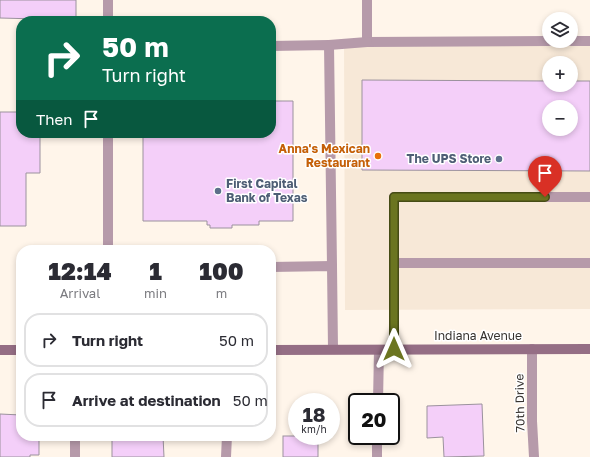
<!DOCTYPE html>
<html lang="en">
<head>
<meta charset="utf-8">
<style>
  body { margin:0; font-family:"Golos Text",sans-serif; background:#f7f7f7; color:#2b2b33; height:100vh; display:flex; flex-direction:column; font-size:15px; white-space:nowrap }
  * { box-sizing:border-box; margin:0 }
  p { font-size:13px; color:#7c7c81 }
  .icon { flex:none; width:22px; height:22px; fill:none; stroke:currentColor; stroke-width:2; stroke-linecap:round; stroke-linejoin:round }
  .map { position:relative; flex:1; overflow:hidden }
  .details { position:absolute; left:16px; top:245px; width:260px; height:196px; display:flex; flex-direction:column; background:#fff; border-radius:16px; box-shadow:0 2px 6px #0003 }
  .details>* { flex:none }
  .banner { position:absolute; left:16px; top:16px; width:260px; height:122px; border-radius:16px; box-shadow:0 2px 6px #0003; background:#0b6e4f; color:#fff; overflow:hidden }
  .controls { position:absolute; left:542px; top:12px; display:grid; gap:8px }
  .controls a { display:grid; place-items:center; width:36px; height:36px; border-radius:50%; background:#fff; box-shadow:0 2px 6px #0003; font-size:20px }
  .speed { position:absolute; left:288px; top:393px; display:flex; gap:8px; font-size:20px; font-weight:700; text-align:center }
  .speed>* { display:grid; place-content:center; width:52px; height:52px; border-radius:50%; background:#fff; box-shadow:0 2px 6px #0003; line-height:1 }
  .speed small { font-size:10px; font-weight:400 }
  .speed .limit { border:2px solid #111; border-radius:6px; background:#fff; color:#111 }
  .pin { position:absolute; display:grid; place-items:center; width:34px; height:34px; color:#fff; margin:-41px -17px; border-radius:50% 50% 50% 0; rotate:-45deg; box-shadow:0 0 4px #0007 }
  .pin .icon { rotate:45deg }
  .me { position:absolute; width:44px; margin:-22px; rotate:0deg; stroke-linejoin:round; filter:drop-shadow(0 0 3px #0008) }
  .turn { display:flex; align-items:center; gap:14px; height:84px; padding:0 20px; font-size:18px }
  .turn .icon { width:52px; height:52px; stroke-width:2.5 }
  .turn b { display:block; font-size:28px; line-height:34px }
  .then { display:flex; align-items:center; height:38px; padding:0 20px; background:#0003; gap:8px; font-size:15px }
  .eta { display:flex; justify-content:space-evenly; align-items:center; height:68px; text-align:center }
  .eta b { font-size:24px; font-weight:800; line-height:28px }
  ul { padding:0; list-style:none }
  li { display:flex; align-items:center; gap:12px; height:54px; margin:0 8px 6px; padding:0 12px; border:2px solid #e1e1e2; border-radius:16px }
  li div { flex:1 }
  li b { display:block; font-size:15px }
  li em { font-style:normal }
  .map>svg:first-child { display:block }
</style>
</head>
<body>
<div class="map">
<svg width="590" height="457" viewBox="0 0 590 457">
  <rect width="100%" height="100%" fill="#fff5ea"/>
  <path fill="#f7e8d7" fill-rule="evenodd" d="M590,40V309L345,310L344,42ZM549,63H571V85H549ZM549,107H571V129H549Z"/>
  <g fill="#f4cff9" stroke="#9b929d" fill-rule="evenodd">
    <path d="M0,0H76V20L0,18Z"/>
    <path d="M362,80L549,81V85H571V81H590V171L362,170ZM549,107H571V129H549Z"/>
    <path d="M271,101H293V221H259V225H232V228H210V225H207V221H143V133H271Z"/>
    <path d="M0,112H21V133H40V173H26V226H0Z"/>
    <path d="M482,404L484,456L444,457L443,437L427,438V406Z"/>
    <path d="M0,414L21,415V436H39V455H30V457H0Z"/>
    <path d="M112,436H163L164,457H112Z"/>
    <rect x="283" y="436" width="35" height="21"/>
  </g>
  <g fill="none" stroke-linecap="round" stroke-linejoin="round">
    <g stroke="#b69aaa" stroke-width="10">
      <path d="M108,0V21"/>
      <path d="M367,0V42L549,41"/>
      <path d="M571,41H590"/>
      <path d="M329,45L367,42"/>
      <path d="M271,46L329,45L332,266"/>
      <path d="M108,250V133"/>
      <path d="M394,263H590"/>
      <path d="M271,267L332,266L333,349"/>
      <path d="M394,349V197H590"/>
      <path d="M378,402L379,350"/>
      <path d="M75,436V457"/>
      <path d="M377,457V436"/>
    </g>
    <g stroke="#b69aaa" stroke-width="10">
      <path d="M532,349V421L534,457"/>
      <path d="M226,457L227,436"/>
    </g>
    <g stroke="#956e85" stroke-width="10">
      <path d="M0,350H21"/>
      <path d="M271,350L590,349"/>
    </g>
  </g>
  <g fill="none" stroke-linecap="round" stroke-linejoin="round">
    <g stroke="#464c15" stroke-width="10">
      <path id="route" d="M394,349V197H545"/>
    </g>
    <use href="#route" stroke="#6b7520" stroke-width="7"/>
  </g>
  <circle fill="#e8710a" stroke="#fff" stroke-width="1.5" cx="378" cy="156" r="4"/>
  <g fill="#5c6f8a" stroke="#fff" stroke-width="1.5">
    <circle cx="499" cy="159" r="4"/>
    <circle cx="218" cy="191" r="4"/>
  </g>
  <g text-anchor="middle" stroke-width="3" stroke-linejoin="round" paint-order="stroke">
    <g font-size="12" font-weight="bold" fill="#c56008" stroke="#fff" text-anchor="end">
      <text x="370" y="153">Anna's Mexican<tspan x="370" dy="14">Restaurant</tspan></text>
    </g>
    <g font-size="12" font-weight="bold" fill="#4e5e75" stroke="#fff" text-anchor="end">
      <text x="491" y="163">The UPS Store</text>
      <text x="226" y="188" text-anchor="start">First Capital<tspan x="226" dy="14">Bank of Texas</tspan></text>
    </g>
    <g font-size="12" fill="#37332f" stroke="#fff">
      <text x="478" y="340">Indiana Avenue</text>
      <text transform="translate(520 403) rotate(-91)" y="4">70th Drive</text>
    </g>
  </g>
</svg>
<div class="controls">
<a><svg class="icon" aria-label="layers" viewBox="0 0 24 24"><path d="M12 4l9 5-9 5-9-5zM3 14l9 5 9-5"/></svg></a>
<a>+</a>
<a>−</a>
</div>
<div class="speed"><div>18<small>km/h</small></div><div class="limit">20</div></div>
<div class="pin" style="left:545px;top:197px;background:#d93025"><svg class="icon" aria-label="arrive" viewBox="0 0 24 24"><path d="M6 21V4h12l-3 4 3 4H6"/></svg></div>
<svg class="me" style="left:394px;top:349px" viewBox="-20 -20 40 40"><path d="M0-17L14 15 0 8-14 15z" fill="#6b7520" stroke="#fff" stroke-width="4"/></svg>
<div class="banner">
<div class="turn"><svg class="icon" aria-label="right" viewBox="0 0 24 24"><path d="M7 20v-9h11M14 6l5 5-5 5"/></svg><div><b>50 m</b>Turn right</div></div>
<div class="then">Then<svg class="icon" aria-label="arrive" viewBox="0 0 24 24"><path d="M6 21V4h12l-3 4 3 4H6"/></svg></div>
</div>
<section class="details">
<div class="eta">
<div><b>12:14</b><p>Arrival</p></div>
<div><b>1</b><p>min</p></div>
<div><b>100</b><p>m</p></div>
</div>
<ul>
<li><svg class="icon" aria-label="right" viewBox="0 0 24 24"><path d="M7 20v-9h11M14 6l5 5-5 5"/></svg><div><b>Turn right</b></div><em>50 m</em></li>
<li><svg class="icon" aria-label="arrive" viewBox="0 0 24 24"><path d="M6 21V4h12l-3 4 3 4H6"/></svg><div><b>Arrive at destination</b></div><em>50 m</em></li>
</ul>
</section>
</div>
</body>
</html>
